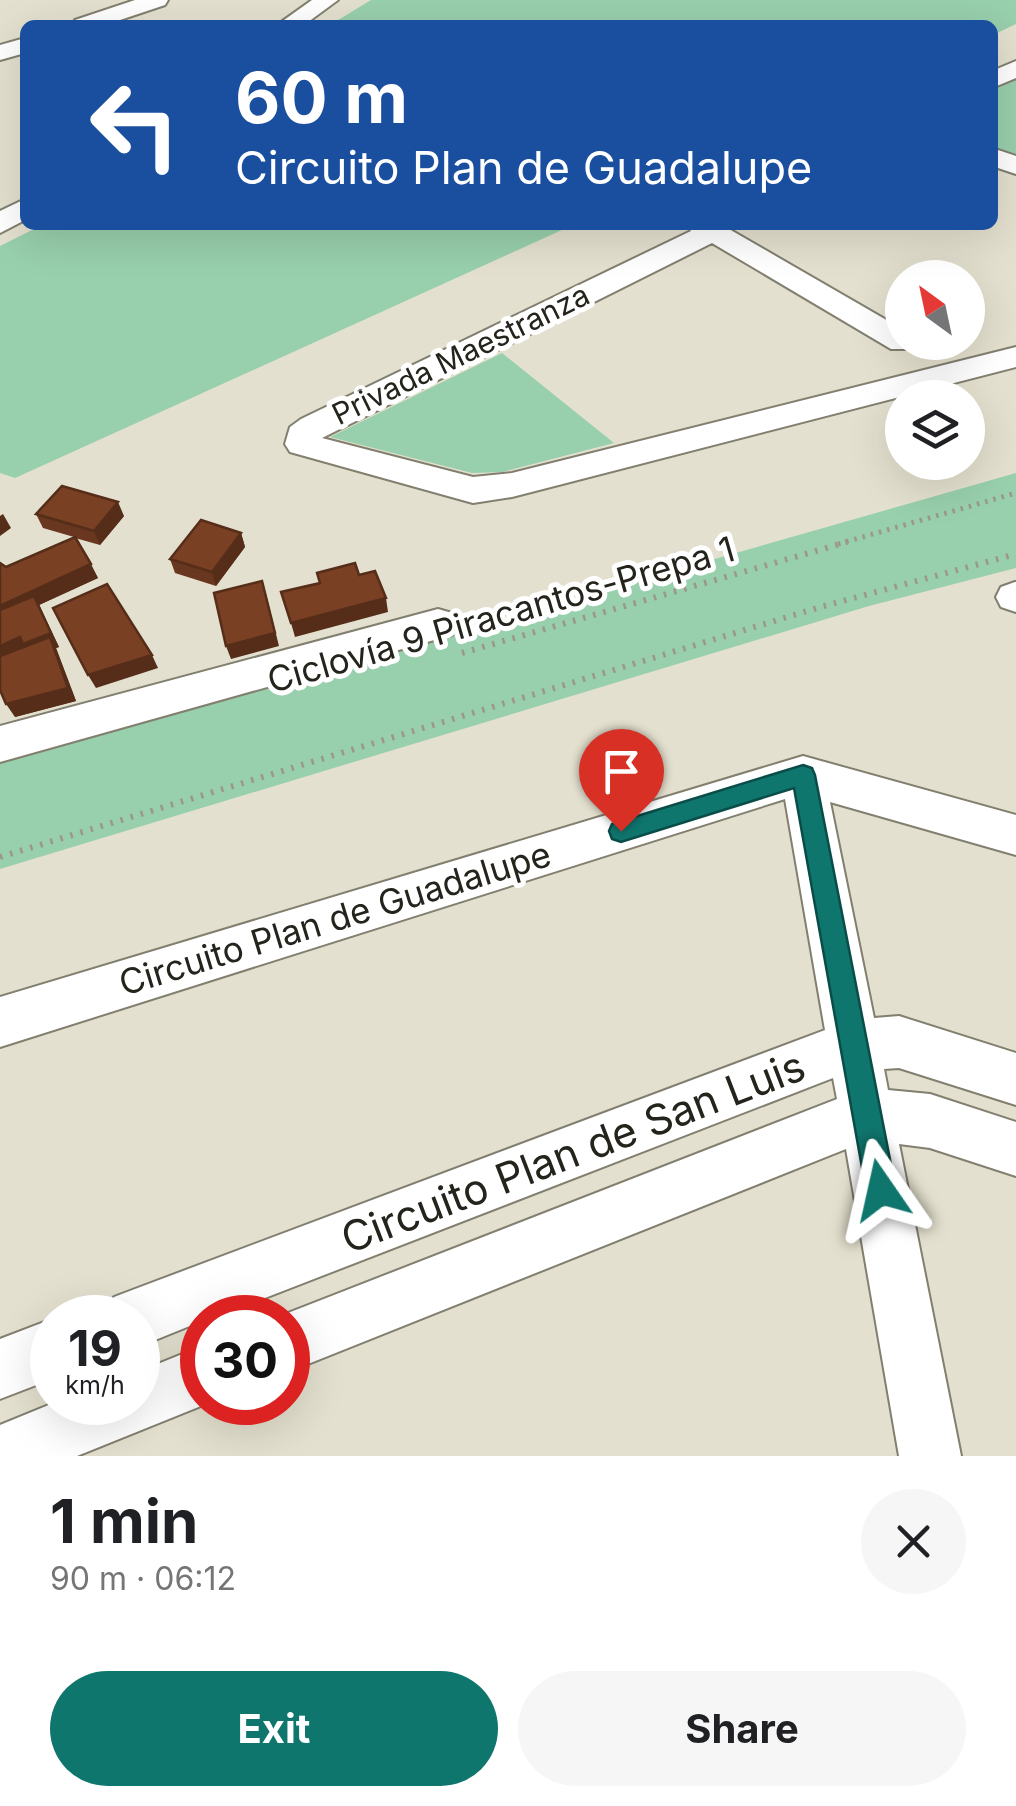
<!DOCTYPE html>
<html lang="en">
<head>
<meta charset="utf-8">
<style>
  body { margin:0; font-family:Inter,sans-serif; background:#f6f6f6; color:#202124; height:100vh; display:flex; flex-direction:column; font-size:38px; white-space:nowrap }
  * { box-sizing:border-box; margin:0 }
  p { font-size:32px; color:#757577 }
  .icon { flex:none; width:55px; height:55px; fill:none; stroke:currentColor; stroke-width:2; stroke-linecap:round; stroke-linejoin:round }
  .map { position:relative; height:1456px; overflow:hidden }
  .drawer { display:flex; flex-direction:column; background:#fff; flex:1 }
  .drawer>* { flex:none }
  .hud { position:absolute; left:20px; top:20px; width:978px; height:210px; border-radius:15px; box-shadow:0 10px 40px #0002; background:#1a4fa0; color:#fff; overflow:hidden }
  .needle { width:65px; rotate:327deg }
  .buttons { position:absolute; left:885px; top:260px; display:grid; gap:20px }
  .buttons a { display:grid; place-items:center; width:100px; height:100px; border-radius:50%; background:#fff; box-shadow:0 10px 40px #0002; font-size:50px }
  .speed { position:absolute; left:30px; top:1295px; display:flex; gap:20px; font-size:50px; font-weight:700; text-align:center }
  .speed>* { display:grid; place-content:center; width:130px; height:130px; border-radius:50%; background:#fff; box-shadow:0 10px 40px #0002; line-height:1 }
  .speed small { font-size:25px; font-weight:400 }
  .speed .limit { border:15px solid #d22; background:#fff; color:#111 }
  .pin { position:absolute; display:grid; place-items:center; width:85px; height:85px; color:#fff; margin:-102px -42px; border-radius:50% 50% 50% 0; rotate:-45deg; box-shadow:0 0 10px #0007 }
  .pin .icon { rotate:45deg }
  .me { position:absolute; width:110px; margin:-55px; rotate:349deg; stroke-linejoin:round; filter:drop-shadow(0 0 8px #0008) }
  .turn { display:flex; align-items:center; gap:35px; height:210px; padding:0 50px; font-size:45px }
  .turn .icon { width:130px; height:130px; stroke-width:2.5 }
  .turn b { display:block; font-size:70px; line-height:85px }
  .round { display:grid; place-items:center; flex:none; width:105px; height:105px; border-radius:52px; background:#f6f6f6 }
  .overview { display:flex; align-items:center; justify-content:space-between; height:170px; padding:0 50px }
  h1 { font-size:60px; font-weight:700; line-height:75px }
  .primary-button { display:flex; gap:20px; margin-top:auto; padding:20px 50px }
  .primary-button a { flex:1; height:115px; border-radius:60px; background:#0f766e; color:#fff; font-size:40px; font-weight:700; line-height:115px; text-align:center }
  .primary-button a+a { background:#f6f6f6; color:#202124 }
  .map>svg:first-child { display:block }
</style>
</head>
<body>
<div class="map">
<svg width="1016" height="1456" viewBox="0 0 1016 1456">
  <rect width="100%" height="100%" fill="#e4e0cf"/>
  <g fill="#98cfac">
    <path d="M371,0H1016V24L993,35L992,25H330Z"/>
    <path d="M1016,73V160L993,149V87Z"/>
    <path d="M42,225H573L15,478L0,473V246Z"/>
    <path d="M502,353L614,443L502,472L472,473L330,437Z"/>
    <path d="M1016,473V568L869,606L0,869V763Z"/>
  </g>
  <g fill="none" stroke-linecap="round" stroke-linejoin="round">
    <g stroke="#827f6f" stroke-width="4">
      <g id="street">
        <path d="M135,0H168L165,5L105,25H72L75,20Z"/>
        <path d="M312,0H338L304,25H277Z"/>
        <path d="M25,38V53L0,60V45Z"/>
        <path d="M1016,61V78L992,88V71Z"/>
        <path d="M992,148L1016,156V174L992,166Z"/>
        <path d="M25,199V220L0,233V211Z"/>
        <path d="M687,225H722L902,329V342H918L913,349H891L712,243L322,438L473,477L512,473L1016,347V367L512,497L473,503L290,452L285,444L290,427L301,419L691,231Z"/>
        <path d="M1015,582H1016V612L1001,607L996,597L1001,587Z"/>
        <path d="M438,609L452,613L458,624L452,635L0,762V726Z"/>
        <path d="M803,756L1016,815V855L830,802L874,1018L899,1016L1016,1053V1105L899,1068L884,1069L888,1090L930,1094L1016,1122V1176L930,1148L899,1144L961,1456H899L846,1149L288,1372V1318H275L837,1099L833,1078L213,1318H202V1321L138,1347V1318H106L114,1297L135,1289L825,1030L785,799L0,1047V997Z"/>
        <path d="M52,1319V1379L0,1399V1339Z"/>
        <path d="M202,1346V1402H211L77,1456H0V1425L56,1402H138V1372Z"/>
      </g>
    </g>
    <path stroke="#9b988b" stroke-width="5" stroke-dasharray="2.5 6" stroke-linecap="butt" d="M838,544L1016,493"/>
    <g stroke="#9b988b" stroke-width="6" stroke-dasharray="2.5 8" stroke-linecap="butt">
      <path d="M462,653L847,542"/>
      <path d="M0,857L817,608L1016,554"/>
    </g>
    <use href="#street" fill="#fff" fill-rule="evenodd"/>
  </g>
  <g fill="#69371f">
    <path d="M36,514L124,516L100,545L75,538L98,578L39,605L59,647L56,648L76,701L15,717L6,567L74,537L43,528Z"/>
    <path d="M241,533L245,547L216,586L175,573L170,559Z"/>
  </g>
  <g fill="#552d19">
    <path d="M118,502L124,516L100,545L94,531Z"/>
    <path d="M3,514L11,528L0,536V516Z"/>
    <path d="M241,533L245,547L216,586L212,572Z"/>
    <path d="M91,564L98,578L39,605L59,647L56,648L76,701L15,717L6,704L0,662V646L20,637L51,633L0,623V606Z"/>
    <path d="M266,594L279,646L231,659L226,646Z"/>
    <path d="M386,598L388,612L295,637L291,623Z"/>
    <path d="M152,655L158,668L96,688L88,675Z"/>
  </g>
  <g fill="#7a4024" stroke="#552d19" stroke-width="2.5">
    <path d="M62,486L118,502L94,531L36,514Z"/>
    <path d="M201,520L241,533L212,572L170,559Z"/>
    <path d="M75,537L91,564L0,606V563L6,567Z"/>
    <path d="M355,563L359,575L375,571L386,598L291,623L281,592L320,583L317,573Z"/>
    <path d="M262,581L275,633L226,646L214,593Z"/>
    <path d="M107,584L152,655L88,675L53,608Z"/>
    <path d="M34,596L51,633L23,644L20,637L0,646V610Z"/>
    <path d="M50,637L68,688L6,704L0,690V656Z"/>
  </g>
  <path fill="#0f766e" stroke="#0a4d48" stroke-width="2.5" d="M803,765L812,768L815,775L896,1190L891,1201L881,1205L870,1201L866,1190L794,788L621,842L612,839L609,831L612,824L621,821Z"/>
  <g text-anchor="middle" stroke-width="10" stroke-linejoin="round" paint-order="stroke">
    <g font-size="30" fill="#24231c" stroke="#fff">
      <text transform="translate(461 355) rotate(-26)" y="10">Privada Maestranza</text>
    </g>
    <g font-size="35" fill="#24231c" stroke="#fff">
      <text transform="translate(501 615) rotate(-16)" y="12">Ciclovía 9 Piracantos-Prepa 1</text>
      <text transform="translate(335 919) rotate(-17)" y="12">Circuito Plan de Guadalupe</text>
    </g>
    <g font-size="42" fill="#24231c" stroke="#fff">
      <text transform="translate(573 1152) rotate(-21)" y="15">Circuito Plan de San Luis</text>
    </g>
  </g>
</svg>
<div class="buttons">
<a><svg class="needle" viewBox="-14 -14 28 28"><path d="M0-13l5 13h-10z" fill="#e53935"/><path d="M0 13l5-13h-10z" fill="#757577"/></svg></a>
<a><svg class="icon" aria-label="layers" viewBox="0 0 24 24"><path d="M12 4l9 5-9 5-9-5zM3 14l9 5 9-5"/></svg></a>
</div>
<div class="speed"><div>19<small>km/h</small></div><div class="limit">30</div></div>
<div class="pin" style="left:621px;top:831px;background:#d93025"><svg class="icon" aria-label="arrive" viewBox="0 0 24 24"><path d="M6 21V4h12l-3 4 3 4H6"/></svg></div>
<svg class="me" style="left:881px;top:1190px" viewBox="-20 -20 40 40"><path d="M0-17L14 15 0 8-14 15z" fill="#0f766e" stroke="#fff" stroke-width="4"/></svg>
<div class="hud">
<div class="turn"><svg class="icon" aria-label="left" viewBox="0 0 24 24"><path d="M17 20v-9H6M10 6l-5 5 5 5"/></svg><div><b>60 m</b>Circuito Plan de Guadalupe</div></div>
</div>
</div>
<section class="drawer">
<div class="overview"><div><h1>1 min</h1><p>90 m · 06:12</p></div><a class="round"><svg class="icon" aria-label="close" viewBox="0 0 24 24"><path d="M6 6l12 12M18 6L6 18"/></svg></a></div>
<div class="primary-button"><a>Exit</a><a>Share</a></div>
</section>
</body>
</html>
